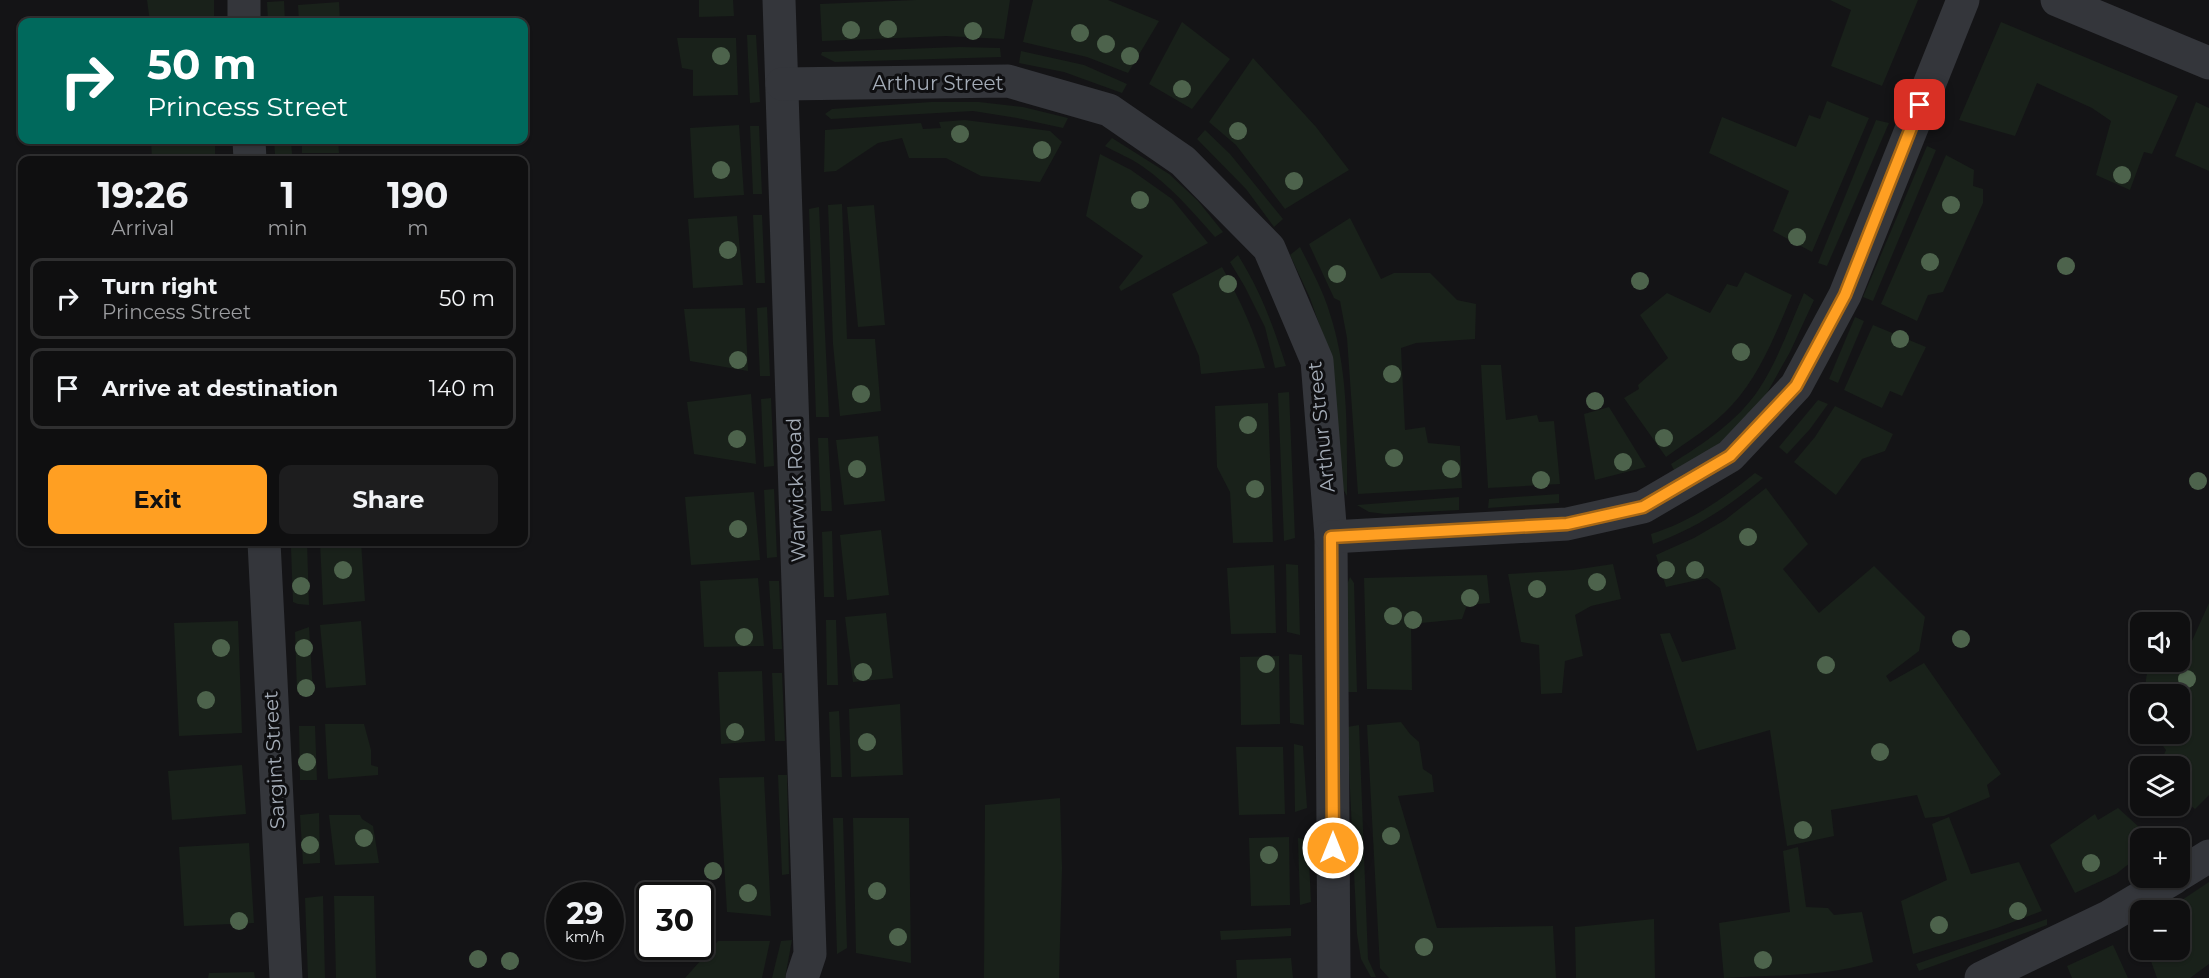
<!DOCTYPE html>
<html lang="en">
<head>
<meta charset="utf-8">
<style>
  body { margin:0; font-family:Montserrat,sans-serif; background:#1d1d1e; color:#f1f3f6; height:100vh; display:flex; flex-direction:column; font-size:22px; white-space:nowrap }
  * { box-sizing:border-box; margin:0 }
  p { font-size:20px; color:#9b9c9f }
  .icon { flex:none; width:33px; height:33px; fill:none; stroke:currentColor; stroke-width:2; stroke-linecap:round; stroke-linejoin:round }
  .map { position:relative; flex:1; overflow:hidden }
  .details { position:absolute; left:18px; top:156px; width:510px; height:390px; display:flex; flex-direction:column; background:#0f0f10; border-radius:12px; box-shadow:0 2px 4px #0004,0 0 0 2px #2f2f30 }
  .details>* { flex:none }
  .hud { position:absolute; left:18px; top:18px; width:510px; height:126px; border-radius:12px; box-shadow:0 2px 4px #0004,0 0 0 2px #2f2f30; background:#00695c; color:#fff; overflow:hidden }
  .controls { position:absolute; left:2130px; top:612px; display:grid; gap:12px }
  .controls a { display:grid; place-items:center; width:60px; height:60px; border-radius:12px; background:#0f0f10; box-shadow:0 2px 4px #0004,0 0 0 2px #2f2f30; font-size:30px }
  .speed { position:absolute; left:546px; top:882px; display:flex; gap:12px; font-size:30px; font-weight:700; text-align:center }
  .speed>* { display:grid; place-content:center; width:78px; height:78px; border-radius:50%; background:#0f0f10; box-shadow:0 2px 4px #0004,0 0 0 2px #2f2f30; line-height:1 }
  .speed small { font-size:15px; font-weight:400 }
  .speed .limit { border:3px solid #111; border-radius:9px; background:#fff; color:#111 }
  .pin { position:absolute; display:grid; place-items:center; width:51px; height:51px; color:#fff; margin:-26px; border-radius:12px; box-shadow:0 3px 9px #0006 }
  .me { position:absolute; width:66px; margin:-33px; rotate:0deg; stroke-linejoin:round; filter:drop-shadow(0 0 4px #0008) }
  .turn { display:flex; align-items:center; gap:21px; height:126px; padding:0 30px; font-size:27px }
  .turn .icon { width:78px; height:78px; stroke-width:2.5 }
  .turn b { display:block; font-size:42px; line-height:51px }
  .eta { display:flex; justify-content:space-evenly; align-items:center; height:102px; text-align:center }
  .eta b { font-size:36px; font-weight:700; line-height:42px }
  .button { display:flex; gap:12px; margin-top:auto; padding:12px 30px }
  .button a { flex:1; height:69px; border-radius:12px; background:#ff9f22; color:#111; font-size:24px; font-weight:700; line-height:69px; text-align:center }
  .button a+a { background:#1d1d1e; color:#f1f3f6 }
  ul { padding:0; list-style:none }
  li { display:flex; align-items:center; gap:18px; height:81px; margin:0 12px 9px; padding:0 18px; border:3px solid #2f2f30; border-radius:12px }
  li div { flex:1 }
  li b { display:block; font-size:22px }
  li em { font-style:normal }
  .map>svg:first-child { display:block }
</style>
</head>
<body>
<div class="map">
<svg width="2209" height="978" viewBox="0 0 2209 978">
  <rect width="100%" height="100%" fill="#141416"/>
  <g fill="#19211a">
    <path d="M147,0H214V22H150Z"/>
    <path d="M699,0H733L734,16L699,17Z"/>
    <path d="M916,0H1010L1004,39L946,36L822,41L820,4Z"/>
    <path d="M1033,0H1108L1159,21L1128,73L1087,57L1023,42Z"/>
    <path d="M1830,0H1918L1882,86L1831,66L1851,10Z"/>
    <path d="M284,1L285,22H268L267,2Z"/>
    <path d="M339,2L340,22H299L298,5Z"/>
    <path d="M1182,22L1230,59L1192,109L1149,84Z"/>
    <path d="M2001,22L2178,96L2152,154L2144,152L2130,190L2096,175L2111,121L2092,108L2037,83L2015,136L1959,120Z"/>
    <path d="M747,35H756L760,102L750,103Z"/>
    <path d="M677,38H736L738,95L693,96V70L682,68Z"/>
    <path d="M960,47L1000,48L1001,57L835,62L821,55L822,52Z"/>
    <path d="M1021,51L1084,65L1127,84L1122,93L1064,72L1019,63Z"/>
    <path d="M1253,58L1316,127L1349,170L1285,209L1236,145L1209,122Z"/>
    <path d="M1827,101L1869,118L1812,252L1773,231L1789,191L1709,153L1722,117L1796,147L1809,115L1820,119Z"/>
    <path d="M931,102H979L1023,107L1068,118L1063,128L1017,118L973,111L831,119L825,114L832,109Z"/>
    <path d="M2196,102L2209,108V171L2175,156Z"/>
    <path d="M965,120L1050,131L1062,142L1040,182L981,176L946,158H909L902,138L878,143L836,171L824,172L825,130L921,123L923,129L941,128L939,122Z"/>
    <path d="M1876,120L1889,123L1827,266L1818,263Z"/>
    <path d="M739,125L744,195L694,198L690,128Z"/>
    <path d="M750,126H759L762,194H753Z"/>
    <path d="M1205,130L1230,154L1283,219L1274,227L1246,189L1197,139Z"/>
    <path d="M1112,138L1169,174L1198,201L1223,232L1215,237C1192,211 1171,186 1142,166C1131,158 1117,153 1105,146Z"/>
    <path d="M151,140H215V160H152Z"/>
    <path d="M274,140H291L292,154H275Z"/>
    <path d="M302,140H338L339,153H302Z"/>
    <path d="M1927,146L1936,150L1873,301L1863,297Z"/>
    <path d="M1100,154L1131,170L1172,199L1208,243L1121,291L1119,287L1143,256L1086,216Z"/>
    <path d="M1946,155L1974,170L1973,186L1983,189V203L1943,292L1928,295L1917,321L1881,304Z"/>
    <path d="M842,204L847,339H875L881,411L840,416L833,344L828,205Z"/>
    <path d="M874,205L885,325L858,327L847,207Z"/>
    <path d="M819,207L829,417H816L809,209Z"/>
    <path d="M753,215H762L765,283H756Z"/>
    <path d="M737,216L743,285L693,288L688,219Z"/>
    <path d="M1350,218L1381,279L1394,273H1430L1457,300L1476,304L1475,339L1416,343L1401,348L1405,430L1425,427L1428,443L1460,446L1462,488L1358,494L1347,338L1340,301L1334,298L1309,244Z"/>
    <path d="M1300,247C1311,269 1323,290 1330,314C1349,372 1347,435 1347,496L1335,475L1324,338L1310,298L1290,255Z"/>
    <path d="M1238,255C1261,292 1273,325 1286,366L1275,368L1265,327L1245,287L1230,262Z"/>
    <path d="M1222,267C1240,300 1255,332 1265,368L1201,374L1199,356L1172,294Z"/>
    <path d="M1745,272L1792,295C1776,333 1760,375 1732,405C1713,426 1688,441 1666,457L1624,398L1639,389L1638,385L1668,358L1640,315L1667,293L1710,313L1727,284L1737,287Z"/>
    <path d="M1804,293L1814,300L1790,352L1763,400L1721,442L1676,474L1671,464C1703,444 1738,421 1759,389C1778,360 1790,325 1804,293Z"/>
    <path d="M767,307L770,376H760L757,308Z"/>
    <path d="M745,308L748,371L690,361L684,309Z"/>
    <path d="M1855,317L1864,321L1838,383L1829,379Z"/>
    <path d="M1873,325L1926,347L1902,396L1890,391L1882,408L1844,390Z"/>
    <path d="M1481,365H1501L1506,420L1537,415L1539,422L1554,421L1560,484L1488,488Z"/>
    <path d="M1289,392L1295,538L1284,541L1278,393Z"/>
    <path d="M751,394L756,464L694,454L687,402Z"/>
    <path d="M771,398L774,466L764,467L761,399Z"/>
    <path d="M1818,400L1828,404L1810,429L1787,454L1779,447Z"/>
    <path d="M1268,403L1273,542L1233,543L1230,492L1217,467L1215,406Z"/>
    <path d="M1835,406L1893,434L1885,451L1862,459L1836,495L1794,462L1815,437Z"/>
    <path d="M1609,407L1646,467L1595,480L1584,414Z"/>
    <path d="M878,436L885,501L844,505L836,440Z"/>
    <path d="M818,438H828L832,511H821Z"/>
    <path d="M1755,473L1763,478C1727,508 1696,528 1653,544L1651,534C1690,522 1723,499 1755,473Z"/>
    <path d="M1766,488L1808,544L1783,569L1819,613L1874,566L1925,617L1919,651L1886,676L1890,682L1924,663L2001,774L1987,785L1990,797L1944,816L1925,818L1917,795L1831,810L1834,836L1787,846L1770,730L1697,751L1660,634L1670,633L1682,662L1736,649L1720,588L1707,578L1666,587L1656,555L1694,538L1725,520Z"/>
    <path d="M774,489L777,557L767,558L764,490Z"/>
    <path d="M754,492L760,560L691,565L685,497Z"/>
    <path d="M1559,494V503L1488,508L1489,499Z"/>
    <path d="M1459,497V510L1385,514L1369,512L1357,505Z"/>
    <path d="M881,530L889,595L847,600L840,535Z"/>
    <path d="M832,531L834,597H824L822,532Z"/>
    <path d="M299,542H307L309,605L298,604L293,602L291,548Z"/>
    <path d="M320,542H361L365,601L323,605Z"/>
    <path d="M1286,564L1298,565L1300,635L1287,632Z"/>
    <path d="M1613,564L1621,599L1591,606L1575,615L1583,656L1565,661L1562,693L1541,694L1539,645L1521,642L1508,574L1573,570Z"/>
    <path d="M1274,565L1276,633L1231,634L1227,568Z"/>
    <path d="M1487,575L1490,603L1467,605L1462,619L1411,624L1412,690L1367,689L1364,578Z"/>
    <path d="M1350,577L1354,583L1357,692H1345L1344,592Z"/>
    <path d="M758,578L764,646L704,647L700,581Z"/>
    <path d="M769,581H779L782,649H773Z"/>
    <path d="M2209,603V795L2195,809L2180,796V766H2159L2166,750L2158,739L2161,734H2180V694H2144L2148,666L2183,661Z"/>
    <path d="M886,613L893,678L853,682L845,617Z"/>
    <path d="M826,620H836L838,685H827Z"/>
    <path d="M238,621L242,733L179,736L174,623Z"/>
    <path d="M361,621L366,685L326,688L320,625Z"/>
    <path d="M309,627L313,692H297L295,632Z"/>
    <path d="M1289,654L1302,655L1304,725L1290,723Z"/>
    <path d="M1279,656L1280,724L1241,725L1240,657Z"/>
    <path d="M762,671L765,741L721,744L718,672Z"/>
    <path d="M772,673H782L785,741H775Z"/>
    <path d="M900,704L903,775L851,777L849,709Z"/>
    <path d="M839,711L842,777H831L829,712Z"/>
    <path d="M1401,722L1410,734L1419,742L1423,769L1432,775L1434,792L1398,796L1437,928L1553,926L1556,978H1389L1380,968L1367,725Z"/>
    <path d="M325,724H364L371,750V765L378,767V775L328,779Z"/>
    <path d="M1359,725L1368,959L1376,977H1371L1361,959L1357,934L1347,727Z"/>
    <path d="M299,726H315L317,780H300Z"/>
    <path d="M1294,744L1303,746L1307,808L1295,812Z"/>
    <path d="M1236,747H1283L1285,814L1239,815Z"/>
    <path d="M242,765L246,814L172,820L168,771Z"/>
    <path d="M778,775H787L789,874L782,875Z"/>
    <path d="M764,777L771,916L727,912L719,778Z"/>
    <path d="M1060,798L1062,868L1059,978H984L985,805Z"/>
    <path d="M2118,808L2151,838H2140V855L2116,874L2075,893L2050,845L2095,814L2098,820Z"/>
    <path d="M319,813L320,863L303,864L300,815Z"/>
    <path d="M329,815H360L362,819L373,826L379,863L335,865Z"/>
    <path d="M1949,817L1971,874L2019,862L2042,911L1997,928L1913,954L1901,901L1947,880L1932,824Z"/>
    <path d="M833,818H843L847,948L837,954Z"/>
    <path d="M853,818H909L911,963L856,953Z"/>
    <path d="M1289,837L1290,905L1251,906L1249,838Z"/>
    <path d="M1298,838L1308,840L1311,902L1300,905Z"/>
    <path d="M249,843L254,923L184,926L179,847Z"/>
    <path d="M1798,847L1806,907L1828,908L1834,915L1862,912L1873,962C1826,977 1773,975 1724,978L1719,923L1790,912L1783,851Z"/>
    <path d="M2209,882V964L2190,978H2157L2147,950H2180V910H2167Z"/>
    <path d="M323,896L325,978H308L305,898Z"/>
    <path d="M334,896H374L376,978H336Z"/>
    <path d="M1654,919L1655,978H1576L1575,927Z"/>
    <path d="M2047,919V925L1919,971L1916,964Z"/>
    <path d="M1291,928V936L1221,940L1220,931Z"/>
    <path d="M792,940L785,978H772L781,941Z"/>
    <path d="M718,941H770L762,978H685Z"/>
    <path d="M2113,945L2128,978H2072L2067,966Z"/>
    <path d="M1291,958L1293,978H1237L1236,960Z"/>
    <path d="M254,972L255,978H208L209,973Z"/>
  </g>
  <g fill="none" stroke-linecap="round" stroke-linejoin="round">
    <g stroke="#34363b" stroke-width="33">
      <path d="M244,0V22"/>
      <path d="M779,0L810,954L802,978"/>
      <path d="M2057,0L2209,63"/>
      <path d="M782,84L1008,81L1109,110L1183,161L1269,248L1317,361L1331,537L1334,978"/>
      <path d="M249,140L250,160"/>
      <path d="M1331,537L1567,524L1643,507L1730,456L1796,386L1845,295L1963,0"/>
      <path d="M264,542L286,978"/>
      <path d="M2180,874L2209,856"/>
      <path d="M1981,978L2110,916L2174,878"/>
    </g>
  </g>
  <g fill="#4d634c">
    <circle cx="888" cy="29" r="9"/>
    <circle cx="851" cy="30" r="9"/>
    <circle cx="973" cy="31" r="9"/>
    <circle cx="1080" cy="33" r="9"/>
    <circle cx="1106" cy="44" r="9"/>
    <circle cx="721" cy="56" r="9"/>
    <circle cx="1130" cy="56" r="9"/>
    <circle cx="1182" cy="89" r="9"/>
    <circle cx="1238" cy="131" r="9"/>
    <circle cx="960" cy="134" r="9"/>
    <circle cx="1042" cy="150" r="9"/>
    <circle cx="721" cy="170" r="9"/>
    <circle cx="2122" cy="175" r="9"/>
    <circle cx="1294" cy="181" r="9"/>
    <circle cx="1140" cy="200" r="9"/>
    <circle cx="1951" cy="205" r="9"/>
    <circle cx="1797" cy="237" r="9"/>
    <circle cx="728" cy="250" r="9"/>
    <circle cx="1930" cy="262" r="9"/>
    <circle cx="2066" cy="266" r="9"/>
    <circle cx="1337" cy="274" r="9"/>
    <circle cx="1640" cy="281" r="9"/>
    <circle cx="1228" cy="284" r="9"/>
    <circle cx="1900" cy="339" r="9"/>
    <circle cx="1741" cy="352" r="9"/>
    <circle cx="738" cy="360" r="9"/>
    <circle cx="1392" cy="374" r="9"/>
    <circle cx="861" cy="394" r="9"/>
    <circle cx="1595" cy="401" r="9"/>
    <circle cx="1248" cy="425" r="9"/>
    <circle cx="1664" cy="438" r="9"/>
    <circle cx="737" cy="439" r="9"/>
    <circle cx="1394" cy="458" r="9"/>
    <circle cx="1623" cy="462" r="9"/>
    <circle cx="857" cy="469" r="9"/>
    <circle cx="1451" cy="469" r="9"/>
    <circle cx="1541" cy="480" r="9"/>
    <circle cx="2198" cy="481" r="9"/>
    <circle cx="1255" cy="489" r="9"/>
    <circle cx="738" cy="529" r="9"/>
    <circle cx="1748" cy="537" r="9"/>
    <circle cx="343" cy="570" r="9"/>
    <circle cx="1666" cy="570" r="9"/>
    <circle cx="1695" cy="570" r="9"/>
    <circle cx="1597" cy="582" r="9"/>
    <circle cx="301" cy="586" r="9"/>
    <circle cx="1537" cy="589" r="9"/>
    <circle cx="1470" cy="598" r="9"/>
    <circle cx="1393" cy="616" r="9"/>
    <circle cx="1413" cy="620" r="9"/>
    <circle cx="744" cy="637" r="9"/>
    <circle cx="1961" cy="639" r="9"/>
    <circle cx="221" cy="648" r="9"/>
    <circle cx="304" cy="648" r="9"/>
    <circle cx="1266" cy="664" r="9"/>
    <circle cx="1826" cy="665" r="9"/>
    <circle cx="863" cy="672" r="9"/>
    <circle cx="2187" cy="679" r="9"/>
    <circle cx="306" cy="688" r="9"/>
    <circle cx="206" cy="700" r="9"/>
    <circle cx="735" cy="732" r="9"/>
    <circle cx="867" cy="742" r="9"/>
    <circle cx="1880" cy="752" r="9"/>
    <circle cx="307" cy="762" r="9"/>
    <circle cx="1803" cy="830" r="9"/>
    <circle cx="1391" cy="836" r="9"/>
    <circle cx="364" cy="838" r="9"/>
    <circle cx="310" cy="845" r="9"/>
    <circle cx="1269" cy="855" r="9"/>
    <circle cx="2091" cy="863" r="9"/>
    <circle cx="713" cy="871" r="9"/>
    <circle cx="877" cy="891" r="9"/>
    <circle cx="748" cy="893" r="9"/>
    <circle cx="2018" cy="911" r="9"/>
    <circle cx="239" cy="921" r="9"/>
    <circle cx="1939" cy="925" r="9"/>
    <circle cx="898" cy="937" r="9"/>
    <circle cx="1424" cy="947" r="9"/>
    <circle cx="478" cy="959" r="9"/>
    <circle cx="1763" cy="960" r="9"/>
    <circle cx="510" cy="961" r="9"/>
  </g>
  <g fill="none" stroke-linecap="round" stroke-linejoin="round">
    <g stroke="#a66716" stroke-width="15">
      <path id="route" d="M1333,848L1331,537L1567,524L1643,507L1730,456L1796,386L1845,295L1920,105"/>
    </g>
    <use href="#route" stroke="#ff9f22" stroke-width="10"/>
  </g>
  <g text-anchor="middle" stroke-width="6" stroke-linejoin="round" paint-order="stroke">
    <g font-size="20" fill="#a4acb7" stroke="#0f0f11">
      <text x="938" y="90">Arthur Street</text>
      <text transform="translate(1321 427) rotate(-96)" y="7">Arthur Street</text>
      <text transform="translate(796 490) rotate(-92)" y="7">Warwick Road</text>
      <text transform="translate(274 760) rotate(-93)" y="7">Sargint Street</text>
    </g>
  </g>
</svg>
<div class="controls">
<a><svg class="icon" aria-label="sound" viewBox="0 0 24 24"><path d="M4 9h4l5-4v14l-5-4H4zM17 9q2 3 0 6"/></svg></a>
<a><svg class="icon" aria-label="search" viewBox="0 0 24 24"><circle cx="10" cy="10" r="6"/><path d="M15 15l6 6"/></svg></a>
<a><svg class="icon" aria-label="layers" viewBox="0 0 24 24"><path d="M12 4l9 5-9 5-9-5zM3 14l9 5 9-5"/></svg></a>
<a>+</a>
<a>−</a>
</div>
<div class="speed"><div>29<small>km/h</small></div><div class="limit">30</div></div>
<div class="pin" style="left:1920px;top:105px;background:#d93025"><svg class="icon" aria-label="arrive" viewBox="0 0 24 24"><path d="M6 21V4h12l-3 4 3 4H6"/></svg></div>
<svg class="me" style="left:1333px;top:848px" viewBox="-20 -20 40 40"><circle r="17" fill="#ff9f22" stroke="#fff" stroke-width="3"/><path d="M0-11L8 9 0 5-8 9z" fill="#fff"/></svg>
<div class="hud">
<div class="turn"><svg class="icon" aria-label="right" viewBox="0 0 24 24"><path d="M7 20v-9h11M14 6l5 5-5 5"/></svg><div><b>50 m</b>Princess Street</div></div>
</div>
<section class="details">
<div class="eta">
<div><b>19:26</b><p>Arrival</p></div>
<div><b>1</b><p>min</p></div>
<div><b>190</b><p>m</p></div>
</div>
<ul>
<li><svg class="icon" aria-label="right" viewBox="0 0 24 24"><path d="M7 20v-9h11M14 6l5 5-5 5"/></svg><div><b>Turn right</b><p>Princess Street</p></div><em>50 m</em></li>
<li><svg class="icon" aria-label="arrive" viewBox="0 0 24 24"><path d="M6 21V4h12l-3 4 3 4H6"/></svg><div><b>Arrive at destination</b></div><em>140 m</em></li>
</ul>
<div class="button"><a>Exit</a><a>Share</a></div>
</section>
</div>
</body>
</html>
